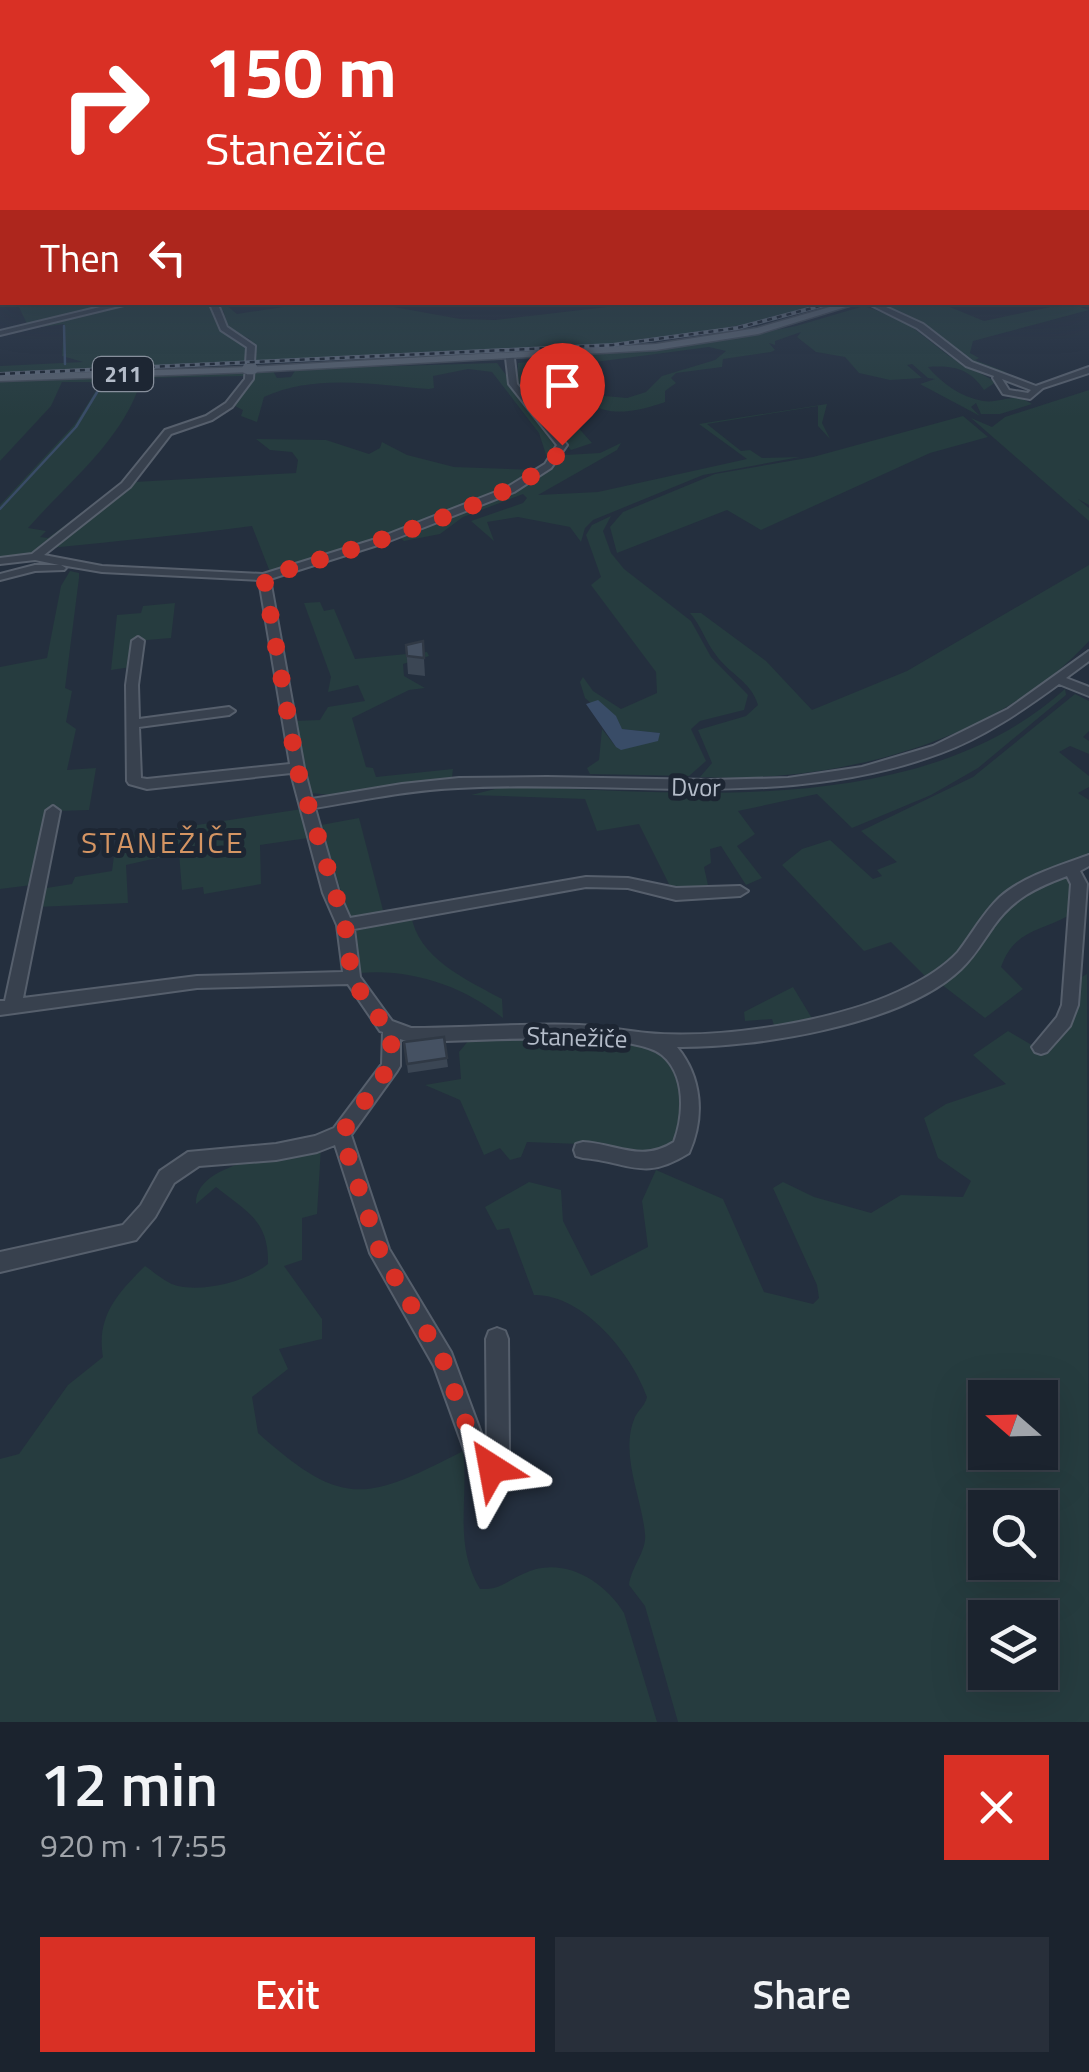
<!DOCTYPE html>
<html lang="en">
<head>
<meta charset="utf-8">
<style>
  body { margin:0; font-family:"Titillium Web",sans-serif; background:#282f3a; color:#f1f3f6; height:100vh; display:flex; flex-direction:column; font-size:38px; white-space:nowrap }
  * { box-sizing:border-box; margin:0 }
  p { font-size:32px; color:#a0a4aa }
  .icon { flex:none; width:55px; height:55px; fill:none; stroke:currentColor; stroke-width:2; stroke-linecap:round; stroke-linejoin:round }
  .map { position:relative; height:1722px; overflow:hidden }
  .side { display:flex; flex-direction:column; background:#1b232e; flex:1 }
  .side>* { flex:none }
  .top-card { position:absolute; left:0px; top:0px; width:1090px; height:305px; box-shadow:0 10px 40px #0002,0 0 0 2px #39404a; background:#d93025; color:#fff; overflow:hidden }
  .needle { width:65px; rotate:290deg }
  .tools { position:absolute; left:968px; top:1380px; display:grid; gap:20px }
  .tools a { display:grid; place-items:center; width:90px; height:90px; border-radius:0px; background:#1b232e; box-shadow:0 10px 40px #0002,0 0 0 2px #39404a; font-size:50px }
  .pin { position:absolute; display:grid; place-items:center; width:85px; height:85px; color:#fff; margin:-102px -42px; border-radius:50% 50% 50% 0; rotate:-45deg; box-shadow:0 0 10px #0007 }
  .pin .icon { rotate:45deg }
  .me { position:absolute; width:110px; margin:-55px; rotate:326deg; stroke-linejoin:round; filter:drop-shadow(0 0 8px #0008) }
  .turn { display:flex; align-items:center; gap:35px; height:210px; padding:0 40px; font-size:45px }
  .turn .icon { width:130px; height:130px; stroke-width:2.5 }
  .turn b { display:block; font-size:70px; line-height:85px }
  .then { display:flex; align-items:center; height:95px; padding:0 40px; background:#0003; gap:20px; font-size:38px }
  .round { display:grid; place-items:center; flex:none; width:105px; height:105px; border-radius:0px; background:#282f3a }
  .overview { display:flex; align-items:center; justify-content:space-between; height:170px; padding:0 40px }
  h1 { font-size:60px; font-weight:600; line-height:75px }
  .button { display:flex; gap:20px; margin-top:auto; padding:20px 40px }
  .button a { flex:1; height:115px; border-radius:0px; background:#d93025; color:#fff; font-size:40px; font-weight:600; line-height:115px; text-align:center }
  .button a+a { background:#282f3a; color:#f1f3f6 }
  .map>svg:first-child { display:block }
</style>
</head>
<body>
<div class="map">
<svg width="1089" height="1722" viewBox="0 0 1089 1722">
  <rect width="100%" height="100%" fill="#242f3e"/>
  <g fill="#263c3f" fill-rule="evenodd">
    <path d="M650,302L830,303C644,358 447,352 255,362L250,339L225,327L224,312L216,303H224L237,314L309,303H372L460,319L495,320Z"/>
    <path d="M17,303H130L28,326Z"/>
    <path d="M138,303H210L219,323L248,343L247,363L0,372V366L83,362L62,356L64,324L27,329Z"/>
    <path d="M880,303H940L984,321L1069,303L1089,310L973,341L970,353L979,358L975,360L1006,372C974,377 948,340 924,324C910,315 895,310 880,303Z"/>
    <path d="M864,306L903,320L949,356L996,382L984,390C970,369 954,365 928,367C942,383 960,397 983,401C1001,404 1014,391 1032,404L1000,414H981L976,403L971,407L980,416L920,384L935,379L928,378L912,364L907,365L922,378L890,380L859,373L845,357L816,352L797,337L801,332L775,341V345L769,343L775,350L771,352L723,359L722,367L676,373L671,378L676,383L665,391V402C646,409 612,418 594,405C567,388 575,380 537,382L592,443L571,450L517,383L518,363L707,343L796,326ZM709,347L726,351L715,360L662,376L646,392L627,398L593,395L563,376L520,372Z"/>
    <path d="M497,363L557,443L548,461L539,433L492,372L468,369L433,376L434,388L429,389C376,385 316,373 264,397L257,422L241,416L243,410L235,406L253,371H273L277,378L291,377L296,369Z"/>
    <path d="M246,371L247,376L142,378C123,441 69,481 28,528L46,531L40,537L48,538L115,488L159,439L133,476L34,554L0,559V505L75,424L97,389V382H62L51,406L0,461V380Z"/>
    <path d="M1089,390V505L1078,499L1089,508V521L971,418L992,427L1005,417Z"/>
    <path d="M827,404L822,423L830,439L818,426V406L707,424L741,451L750,450L762,458L800,457L703,475L593,520L585,528L581,542L570,527L518,517L487,522L494,541L471,521L523,503L527,498L523,494L463,517L440,534L404,541L398,536L523,487L565,455L600,453L621,443L617,450L538,495L598,492L747,459L699,424Z"/>
    <path d="M963,416L988,437L930,453L761,530L727,510L617,553L610,527L623,512L715,474L813,457Z"/>
    <path d="M256,439L326,440L369,454L380,448L382,442L407,455L454,467L534,470L519,483L369,542L270,572L252,526C185,535 117,541 50,548L134,482L296,473L298,460L292,452L270,450Z"/>
    <path d="M611,516L603,531L611,553L624,569L691,621L711,657L748,695L744,710L700,721L691,729L706,761L689,776L590,774L587,768L599,760L602,729L616,747L659,733L622,729L585,698L580,682L583,677L593,691L621,709L657,693L656,672L591,585L601,577L586,535L592,525Z"/>
    <path d="M1089,565V641C996,743 833,784 700,777L712,763L698,730L746,716L758,705C751,681 729,674 716,655C705,641 702,627 690,613H701L766,661L812,710L907,671Z"/>
    <path d="M70,571L79,573V578L65,688L72,691L66,722L76,729L67,770L96,768L89,810L57,811L32,885L0,889V667L47,658L61,586Z"/>
    <path d="M320,602L324,611L334,609L355,659L427,652L429,656L403,664L404,676L425,688L409,690L352,718L366,767L373,768L376,777L453,769L452,777L331,795L311,793L293,721L320,720L328,707L365,701L358,685L328,692L331,677L304,603Z"/>
    <path d="M175,603L171,638L135,641L131,667L111,670L117,615L141,613L143,606Z"/>
    <path d="M1065,689L1066,695L978,768L931,795L852,828L817,794L738,811L755,834L737,846L762,878L746,885L721,846L710,849L711,863L704,867L709,890H672L639,824L597,831L585,799L471,795L507,786C686,793 921,819 1065,689Z"/>
    <path d="M1075,694L1089,701V731L1083,737L1089,741V754L1070,746L1059,752L1089,776V787L1078,793L1089,800V857L1047,872L928,979L891,942L864,951L782,865L802,849L830,840L873,879L882,876L877,870L897,862L861,831L973,777Z"/>
    <path d="M302,809L308,838L260,845L261,884L204,894L203,887L182,890L179,853L126,865L128,903L37,907L40,889L72,884L75,877L112,871L115,848L129,842L131,835Z"/>
    <path d="M359,818L384,914L349,918L321,825Z"/>
    <path d="M1063,876L1071,880L1072,908L1068,916C1039,932 1014,930 1001,967L1023,989L985,1018L941,984L1015,897Z"/>
    <path d="M411,914C417,958 467,980 502,999L503,1018C464,986 410,968 360,973L353,930Z"/>
    <path d="M1087,974L1089,1722H678L645,1606L629,1585C631,1567 647,1551 645,1534C642,1498 619,1453 635,1417C639,1409 645,1406 647,1397C632,1354 583,1294 534,1295L509,1228L497,1230L485,1207L529,1182L561,1190L563,1221L591,1276L648,1247L642,1201L656,1170L723,1199L764,1292L813,1304L819,1298L817,1285L773,1188L783,1182L814,1197L871,1213L901,1195L963,1197L971,1181L938,1158L924,1118L946,1104L1006,1084L973,1055L1008,1031L1042,1051L1063,1029H1069L1080,978ZM985,1398H1040V1452H985ZM985,1508H1040V1562H985ZM985,1618H1040V1672H985Z"/>
    <path d="M793,987L813,1020L775,1028L772,1019L745,1021L744,1012Z"/>
    <path d="M609,1039C686,1051 695,1077 674,1150L625,1154L606,1145L527,1142L521,1157L510,1160L500,1148L484,1155L460,1100L425,1085L461,1079L459,1052L469,1040Z"/>
    <path d="M321,1147L317,1214L302,1218V1260L284,1266L322,1319V1339L279,1349L288,1369L252,1397L258,1433C343,1509 366,1501 463,1451C469,1500 453,1544 480,1589C500,1590 505,1582 523,1574C561,1555 603,1579 624,1613L657,1722H0V1459L19,1454L68,1385L103,1357C96,1316 118,1293 145,1266C154,1272 167,1284 178,1286C206,1292 247,1281 268,1264C269,1220 247,1212 216,1187L196,1204C194,1161 290,1153 321,1147Z"/>
  </g>
  <path fill="#394c67" d="M598,700L616,716L622,729L660,733L658,741L621,750L616,747L586,704Z"/>
  <g fill="none" stroke-linecap="round" stroke-linejoin="round">
    <g stroke="#394c67" stroke-width="2.5">
      <path d="M64,326L65,364"/>
      <path d="M0,509L76,427L99,389L96,381"/>
    </g>
    <g stroke="#565f6c" stroke-width="4">
      <g id="minor">
        <path d="M1088,189H1089V194L1088,193Z"/>
        <path d="M121,302H136L0,335V331Z"/>
        <path d="M209,302H217L227,327L255,346L253,379L232,407L212,420L171,434L130,487L44,555L102,566L263,574L376,539L506,488L545,464L557,445L509,384L506,358L510,356L514,358L517,384L567,445L551,468L514,492L384,543L270,579L304,768L312,799L402,784L459,778L547,777L711,780L788,778L862,767L933,746L1008,709L1089,651V661L1066,678L1089,687V696L1059,684C1022,711 984,737 941,753C786,811 619,779 458,788C410,790 362,800 315,808L339,893L350,918L586,877L628,878L676,888L740,886L748,891L740,896L676,900L628,888L586,887L354,929L360,977L392,1021L411,1028C467,1028 523,1023 579,1025C602,1026 624,1031 647,1033C721,1040 842,1021 908,987C926,978 944,967 958,952C972,934 983,913 1000,897C1022,877 1061,865 1089,855V866L1080,871L1087,884L1078,1005L1070,1026L1047,1052L1041,1054L1035,1052L1032,1047L1057,1017L1062,1005L1071,884L1067,876C1037,887 1012,899 993,927C983,941 974,957 961,969C903,1025 755,1048 677,1047C702,1077 705,1117 689,1153C643,1182 630,1162 583,1158L576,1156L574,1150L576,1144L583,1142C618,1144 641,1163 674,1142C684,1115 686,1075 662,1055C630,1028 459,1042 410,1042L400,1039V1066L397,1071L351,1135L389,1249L451,1352L487,1449L486,1339L489,1331L497,1328L505,1331L508,1339L509,1451L500,1476L484,1486L476,1482L434,1366L370,1253L335,1145L317,1152L276,1160L199,1166L174,1183L155,1217L136,1240L0,1272V1252L123,1225L141,1205L160,1171L188,1152L276,1144L315,1136L334,1128L382,1064L383,1032L380,1031L348,984L197,988L0,1015V1001H5L46,811L53,806L60,811L23,998L197,976L343,972L337,925L323,893L291,773L147,789L129,784L127,781L126,685L132,641L138,637L144,641L138,685L139,719L229,707L235,711L229,715L139,727L141,778L147,779L290,764L259,580L102,572L61,565L66,568L64,570L35,571L0,580V574L35,565H59L35,560L0,564V558L32,554L122,483L165,430L206,416L226,403L245,379L247,347L221,330Z"/>
        <path d="M865,302H875L923,324L972,362L1036,386L1089,367V373L1043,388L1030,399L1003,394L993,378L994,376L966,366L917,328ZM1002,379L1031,390L1028,393L1009,390Z"/>
      </g>
    </g>
    <g stroke="#414a57" stroke-width="3">
      <path id="major" d="M847,302H862L758,334L656,350L253,372L0,381V375L250,367L656,344L757,328Z"/>
    </g>
    <use href="#minor" fill="#38414e" fill-rule="evenodd"/>
    <use href="#major" fill="#56606e" fill-rule="evenodd"/>
    <g stroke="#5a6575" stroke-width="4">
      <path id="rail" d="M0,374L613,345L737,328L835,302"/>
    </g>
    <use href="#rail" stroke="#1d2633" stroke-width="2.5" stroke-dasharray="5" stroke-linecap="butt"/>
    <g stroke="#414a57" stroke-width="12" stroke-linecap="butt">
      <path id="major-bridge" d="M247,369H253"/>
    </g>
    <use href="#major-bridge" stroke="#56606e" stroke-width="10"/>
  </g>
  <g fill="#3b4654">
    <path d="M423,641L425,676L408,674L406,645Z"/>
    <path d="M444,1037L448,1067L408,1073L404,1042Z"/>
  </g>
  <g fill="#455162" stroke="#303945" stroke-width="2.5">
    <path d="M423,641L424,658L407,656L406,645Z"/>
    <path d="M444,1037L447,1058L407,1064L404,1042Z"/>
  </g>
  <linearGradient id="sky" x2="0" y2="1"><stop stop-color="#141a22"/><stop offset="0.42" stop-color="#3f4d63"/><stop offset="1" stop-color="#3f4d63" stop-opacity="0"/></linearGradient>
  <rect width="1089" height="417" fill="url(#sky)"/>
  <g fill="none" stroke-linecap="round" stroke-linejoin="round">
    <path stroke="#d93025" stroke-width="18" stroke-dasharray="0 32.4" d="M492,1468L484,1474L443,1360L380,1252L341,1134L390,1066L392,1030L373,1012L352,978L345,925L297,768L264,577C316,560 551,494 562,445"/>
  </g>
  <g text-anchor="middle" stroke-width="10" stroke-linejoin="round" paint-order="stroke">
    <rect fill="#1d2633" stroke="#878f9c" stroke-width="2.5" x="93" y="357" width="60" height="34" rx="8"/>
    <g font-size="22" font-weight="bold" fill="#b4bcc9">
      <text x="123" y="382">211</text>
    </g>
    <g font-size="25" fill="#b4bcc9" stroke="#1d2633">
      <text transform="translate(696 787) rotate(1)" y="9">Dvor</text>
      <text transform="translate(577 1037) rotate(2)" y="9">Stanežiče</text>
    </g>
    <g font-size="30" letter-spacing="2.5" fill="#d59563" stroke="#1d2633">
      <text x="163" y="853">STANEŽIČE</text>
    </g>
  </g>
</svg>
<div class="tools">
<a><svg class="needle" viewBox="-14 -14 28 28"><path d="M0-13l5 13h-10z" fill="#e53935"/><path d="M0 13l5-13h-10z" fill="#a0a4aa"/></svg></a>
<a><svg class="icon" aria-label="search" viewBox="0 0 24 24"><circle cx="10" cy="10" r="6"/><path d="M15 15l6 6"/></svg></a>
<a><svg class="icon" aria-label="layers" viewBox="0 0 24 24"><path d="M12 4l9 5-9 5-9-5zM3 14l9 5 9-5"/></svg></a>
</div>
<div class="pin" style="left:562px;top:445px;background:#d93025"><svg class="icon" aria-label="arrive" viewBox="0 0 24 24"><path d="M6 21V4h12l-3 4 3 4H6"/></svg></div>
<svg class="me" style="left:492px;top:1468px" viewBox="-20 -20 40 40"><path d="M0-17L14 15 0 8-14 15z" fill="#d93025" stroke="#fff" stroke-width="4"/></svg>
<div class="top-card">
<div class="turn"><svg class="icon" aria-label="right" viewBox="0 0 24 24"><path d="M7 20v-9h11M14 6l5 5-5 5"/></svg><div><b>150 m</b>Stanežiče</div></div>
<div class="then">Then<svg class="icon" aria-label="left" viewBox="0 0 24 24"><path d="M17 20v-9H6M10 6l-5 5 5 5"/></svg></div>
</div>
</div>
<section class="side">
<div class="overview"><div><h1>12 min</h1><p>920 m · 17:55</p></div><a class="round" style="background:#d93025;color:#fff"><svg class="icon" aria-label="close" viewBox="0 0 24 24"><path d="M6 6l12 12M18 6L6 18"/></svg></a></div>
<div class="button"><a>Exit</a><a>Share</a></div>
</section>
</body>
</html>
